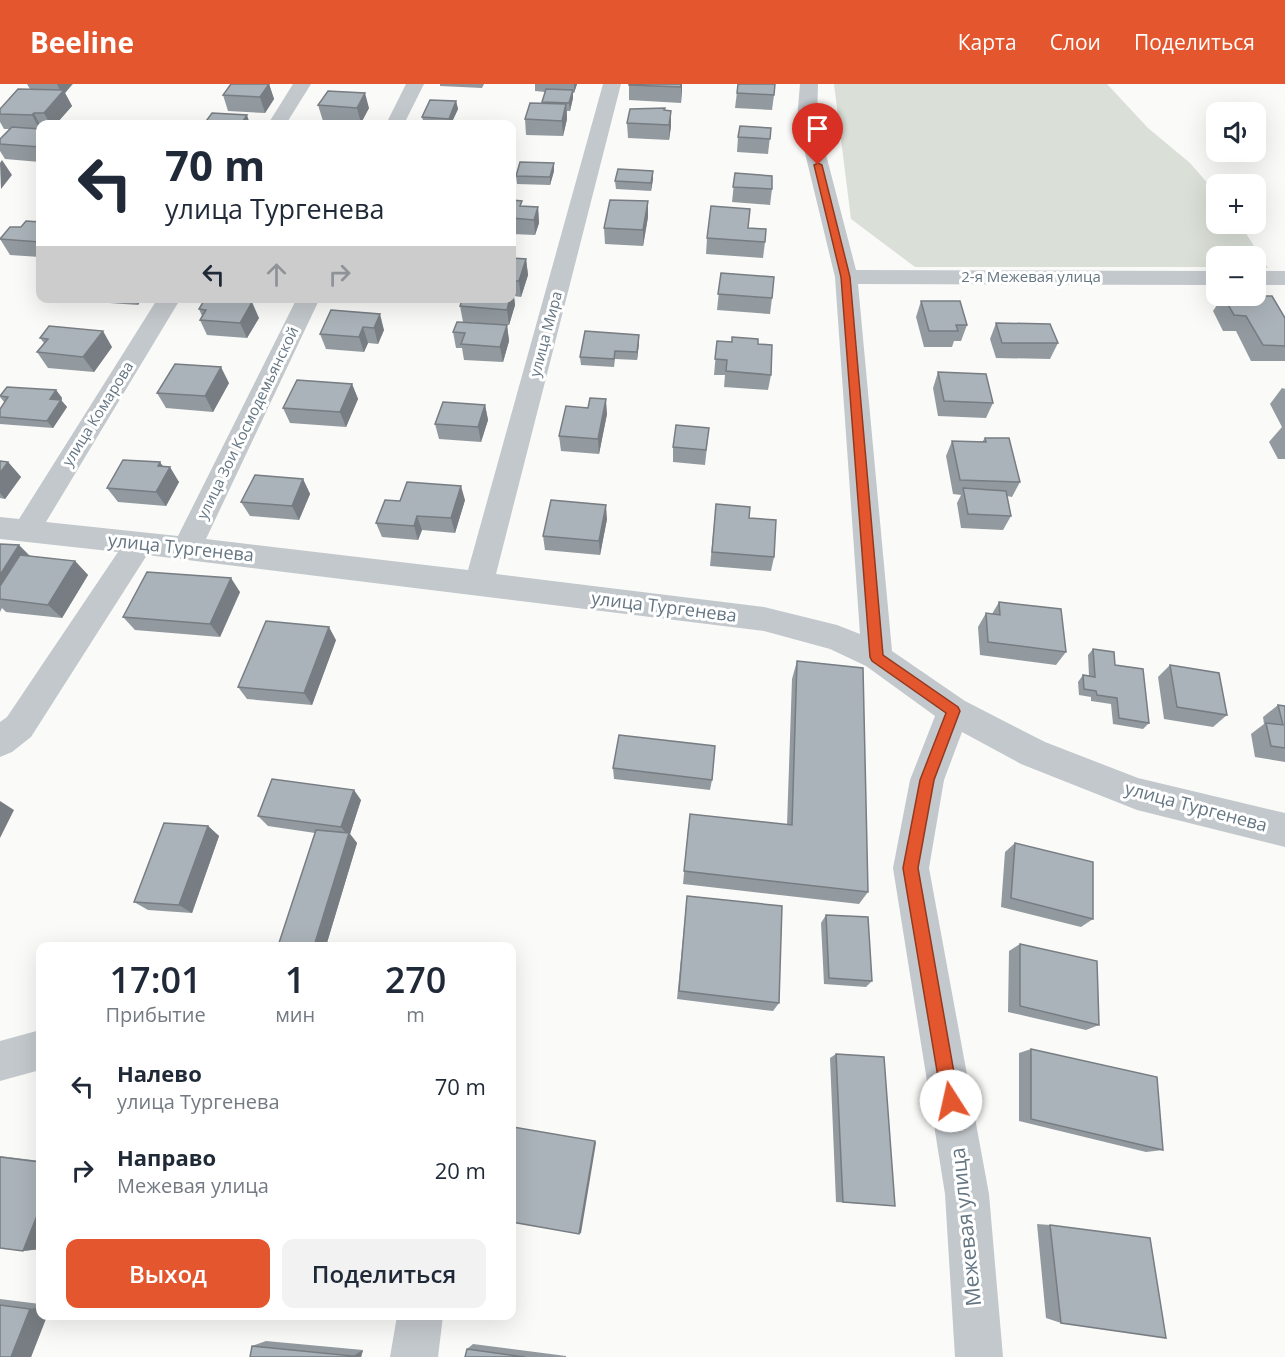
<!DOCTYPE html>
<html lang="ru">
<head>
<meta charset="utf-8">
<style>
  body { margin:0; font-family:"Open Sans",sans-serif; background:#f2f2f3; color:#1f2937; height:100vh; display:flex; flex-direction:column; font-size:22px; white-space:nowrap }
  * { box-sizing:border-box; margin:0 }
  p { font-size:20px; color:#747a83 }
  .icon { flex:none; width:33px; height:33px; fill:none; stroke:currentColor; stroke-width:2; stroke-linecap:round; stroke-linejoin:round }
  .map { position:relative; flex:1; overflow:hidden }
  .sheet { position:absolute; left:36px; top:858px; width:480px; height:378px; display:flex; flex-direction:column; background:#fff; border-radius:12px; box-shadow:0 6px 24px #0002 }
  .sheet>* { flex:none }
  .top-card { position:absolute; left:36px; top:36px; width:480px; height:183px; border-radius:12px; box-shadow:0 6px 24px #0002; background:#fff; color:#1f2937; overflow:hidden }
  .fabs { position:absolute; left:1206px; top:18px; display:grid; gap:12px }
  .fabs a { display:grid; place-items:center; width:60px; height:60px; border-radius:12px; background:#fff; box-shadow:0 6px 24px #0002; font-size:30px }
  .pin { position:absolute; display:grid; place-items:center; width:51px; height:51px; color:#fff; margin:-62px -26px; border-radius:50% 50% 50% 0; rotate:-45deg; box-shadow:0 0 6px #0007 }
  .pin .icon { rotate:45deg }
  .me { position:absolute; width:66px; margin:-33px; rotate:350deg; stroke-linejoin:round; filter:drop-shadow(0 0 4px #0008) }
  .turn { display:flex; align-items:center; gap:21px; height:126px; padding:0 30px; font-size:27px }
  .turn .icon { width:78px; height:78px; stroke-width:2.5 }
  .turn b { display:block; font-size:42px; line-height:51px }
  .lanes { display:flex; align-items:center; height:57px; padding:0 30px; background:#0003; justify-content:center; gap:30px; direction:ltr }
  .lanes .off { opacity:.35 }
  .eta { display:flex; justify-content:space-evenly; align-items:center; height:102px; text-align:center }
  .eta b { font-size:36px; font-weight:600; line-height:42px }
  .button { display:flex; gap:12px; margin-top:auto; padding:12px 30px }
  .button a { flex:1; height:69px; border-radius:12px; background:#e4572e; color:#fff; font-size:24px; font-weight:600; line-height:69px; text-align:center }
  .button a+a { background:#f2f2f3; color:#1f2937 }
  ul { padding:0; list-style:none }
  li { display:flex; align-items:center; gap:18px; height:84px; padding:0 30px }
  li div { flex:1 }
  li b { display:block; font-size:22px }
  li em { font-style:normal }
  header { display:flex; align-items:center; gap:36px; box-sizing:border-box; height:84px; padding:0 30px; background:#e4572e; color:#fff }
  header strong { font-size:28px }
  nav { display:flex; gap:33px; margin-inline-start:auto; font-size:21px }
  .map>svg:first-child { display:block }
</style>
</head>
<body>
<header>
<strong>Beeline</strong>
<nav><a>Карта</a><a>Слои</a><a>Поделиться</a></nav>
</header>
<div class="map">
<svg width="1285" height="1273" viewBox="0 0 1285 1273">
  <rect width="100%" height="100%" fill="#fafaf8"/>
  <path fill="#dadfd7" d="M834,0H1107L1148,44L1190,79L1216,109V140H1240L1268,184H1256V172H1216V183H915L851,135Z"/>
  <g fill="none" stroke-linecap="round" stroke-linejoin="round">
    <g fill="#c3c8cc" fill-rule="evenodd">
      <path d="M293,0H311L286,40H268Z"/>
      <path d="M406,0H424L404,40H386Z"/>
      <path d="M603,0H621L496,490L764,523L837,541L860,550L835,193L797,36L800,0H818L817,36L856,186L1216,187V201L858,200L892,567L965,617L1045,658L1138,694L1285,729V763L1137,726L1021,680L962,648L944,696L929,784L989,1110L1003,1273H955L945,1110L893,784L910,696L935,632L866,582L830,565L764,547L147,471L31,653L12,668L0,673V638L7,633L118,468L0,455V433L19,435L158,214H181L46,438L178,452L297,214H320L206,455L468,486Z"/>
      <rect x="1256" y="187" width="29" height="14"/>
      <path d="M40,946V986L0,997V957Z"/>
      <path d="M397,1232H443L438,1273H390Z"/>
    </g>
  </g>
  <g fill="#929a9f">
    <path d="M27,0H73L65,9L72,22L56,40H40V78L5,75L0,67V55L9,45H4L0,38V25L30,5Z"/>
    <path d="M269,0L274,15L265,29L228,27L223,11Z"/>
    <path d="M440,0H484L482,4L440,2Z"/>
    <path d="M535,0H577L574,9H573V14L570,27H567V35L563,52L526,51L525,35L542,19L545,8L535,7Z"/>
    <path d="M629,0H682L681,19L629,16Z"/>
    <path d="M738,0L774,11L772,26L735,24Z"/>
    <path d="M456,17L458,25L451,40H424L422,33Z"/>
    <path d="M318,21L369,24L361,39L323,37Z"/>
    <path d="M665,26L671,27V42L669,56L628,54L627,39Z"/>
    <path d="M771,44L768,70L737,68L738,53Z"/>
    <path d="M554,87L550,101L517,100L516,92Z"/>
    <path d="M653,87V95L651,107L616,105L615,97Z"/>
    <path d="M735,89L772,105L770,121L732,118Z"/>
    <path d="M512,116L522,123H538L539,139L535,151L512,150Z"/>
    <path d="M648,133L643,162L605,160L604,144Z"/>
    <path d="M40,138V173L10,171L0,155L21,143Z"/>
    <path d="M748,144L765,158L763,174L706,170L707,154Z"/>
    <path d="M512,174L526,175L528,191L521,213L514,212L515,221L509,241L463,238L460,222L512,214Z"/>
    <path d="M721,189L772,214L770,230L717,226Z"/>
    <path d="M1223,212L1285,234V277H1251L1236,247H1223L1213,227Z"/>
    <path d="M93,214H142L138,221L95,218Z"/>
    <path d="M921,217L967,241L961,257H954L952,263H924L916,233Z"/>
    <path d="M199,225L259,234L247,254L207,251L200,236L202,232Z"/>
    <path d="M331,226L384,246L378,260L368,259L364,268L326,265L320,250Z"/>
    <path d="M996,239L1058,259L1050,275L996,274L990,255Z"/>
    <path d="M507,241L509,257L503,278L464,276L462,264H456L453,248Z"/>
    <path d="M40,254L112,263L94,288L48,284L37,268L44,259Z"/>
    <path d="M717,257L758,260L771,291L768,306L724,303L725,291H714Z"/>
    <path d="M639,259L637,276L615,275L614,283L581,281L580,273Z"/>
    <path d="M938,288L993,319L986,334L938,332L933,304Z"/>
    <path d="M229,299L213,328L166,324L157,309Z"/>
    <path d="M352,300L358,315L346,343L290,339L283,324Z"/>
    <path d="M1282,304L1285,305V375H1278L1269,358L1282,343L1270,320Z"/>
    <path d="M56,306L62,314L61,316L67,323L53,344L0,340V325L5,319L0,313Z"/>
    <path d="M485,321L488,336L481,358L439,355L435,340Z"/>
    <path d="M607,330L599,370L561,367L559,352Z"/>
    <path d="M709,344L705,381L673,378V363Z"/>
    <path d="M985,354L1020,398L1012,413L1007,412L1011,432L1003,446L961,444L957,419L961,411L953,410L946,372L952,357L982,358Z"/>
    <path d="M0,377L8,378L21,393L5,415L0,414Z"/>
    <path d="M162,382L179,398L166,422L118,418L107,404Z"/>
    <path d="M303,395L310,410L299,436L250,432L241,418Z"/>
    <path d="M465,416L455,449L422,446L418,456L382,453L376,439L400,417Z"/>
    <path d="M716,420L749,434L774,473L771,487L710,482Z"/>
    <path d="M607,435L600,471L545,466L543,452Z"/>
    <path d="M0,460L30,472L75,477L88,491L62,534L6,528L2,524L0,528Z"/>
    <path d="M240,508L220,553L135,546L123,533Z"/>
    <path d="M999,518L1066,568L1056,581L980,571L978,543L986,529L992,530Z"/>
    <path d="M336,556L312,621L247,615L238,603Z"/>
    <path d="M1093,565L1115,581L1149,639L1143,645L1113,640L1111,620L1091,617V613L1079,611L1078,598L1083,591L1089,592L1088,571Z"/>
    <path d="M797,577L868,808L859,820L683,800L688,745L787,741L792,595Z"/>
    <path d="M1170,581L1227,631L1213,643L1164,635L1158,593Z"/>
    <path d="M1278,621L1285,622V678L1255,673L1251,650L1264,640L1263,633Z"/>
    <path d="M613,684L712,696L710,706L614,695Z"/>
    <path d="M361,716L350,750L357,759L326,862H278L315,749L268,742L258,732Z"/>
    <path d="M208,742L219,752L192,829L148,826L134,818Z"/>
    <path d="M1015,759L1093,835L1081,843L1001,823L1005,768Z"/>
    <path d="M687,812L779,919L773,927L677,915Z"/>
    <path d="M826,831L872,897L866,903L824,900L821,839Z"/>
    <path d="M1020,860L1099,941L1086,946L1008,928L1009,867Z"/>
    <path d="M1031,965L1163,1066L1146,1068L1019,1037V969Z"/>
    <path d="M836,970L895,1122L836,1118L830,974Z"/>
    <path d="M0,1072L40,1077V1165L23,1167L0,1164Z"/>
    <path d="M1037,1140L1050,1141L1061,1239L1046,1234Z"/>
    <path d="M0,1215L40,1220V1232H47L31,1273H0Z"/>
    <path d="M266,1257L363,1266L361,1273H250L252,1262Z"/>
    <path d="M473,1260L566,1272V1273H465L467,1265Z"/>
  </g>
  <g fill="#777d82">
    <path d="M57,0H72L65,9L72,22L56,40H50L44,29L61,9Z"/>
    <path d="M269,0L274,15L265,29L260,13Z"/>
    <path d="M574,0H577L574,9Z"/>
    <path d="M681,0H682V6L681,19Z"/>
    <path d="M573,6V14L570,27L569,19Z"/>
    <path d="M365,9L369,24L361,39L357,24Z"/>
    <path d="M456,17L458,25L451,40H450L449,35Z"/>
    <path d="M566,20L567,35L563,52L562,37Z"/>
    <path d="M671,27V42L669,56V41Z"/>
    <path d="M34,29L40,41V46L32,31Z"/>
    <path d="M247,31L250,40H241Z"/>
    <path d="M2,76L12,91L1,105L0,79Z"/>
    <path d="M554,79V87L550,101V93Z"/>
    <path d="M653,87V95L651,107V99Z"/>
    <path d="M648,117V133L643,162V146Z"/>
    <path d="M538,123L539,139L535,151L534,136Z"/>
    <path d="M526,175L528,191L521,213L519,197Z"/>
    <path d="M513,206L515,221L509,241L507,226L510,214H512Z"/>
    <path d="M134,214H142L138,221Z"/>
    <path d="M252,218L259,234L247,254L240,239Z"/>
    <path d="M380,230L384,246L378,260L374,244Z"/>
    <path d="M507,241L509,257L503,278L500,263Z"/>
    <path d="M363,243L368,259L364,268L359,253Z"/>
    <path d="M103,247L112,263L94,288L83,273Z"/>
    <path d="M639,251V259L637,276V268Z"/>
    <path d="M221,283L229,299L213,328L205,312Z"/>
    <path d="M352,300L358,315L346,343L340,328Z"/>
    <path d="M56,306L62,314L56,322L50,315Z"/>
    <path d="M606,315L607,330L599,370L598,355Z"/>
    <path d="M61,316L67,323L53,344L47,337Z"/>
    <path d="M485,321L488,336L481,358L478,343Z"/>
    <path d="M8,378L21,393L5,415L0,409V389Z"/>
    <path d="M160,378L167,388L170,383L179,398L166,422L156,408L158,382Z"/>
    <path d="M303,395L310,410L299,436L292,422Z"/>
    <path d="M461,402L465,416L455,449L451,434Z"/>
    <path d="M606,421L607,435L600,471L599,457Z"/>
    <path d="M417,432L422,446L418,456L414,442Z"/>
    <path d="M19,461L33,475L0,515V491Z"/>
    <path d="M75,477L88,491L62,534L48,521Z"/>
    <path d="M231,494L240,508L220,553L210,540Z"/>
    <path d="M329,543L336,556L312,621L304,609Z"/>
    <path d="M354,706L361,716L350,750L357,759L326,862H314L348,752L341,743Z"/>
    <path d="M0,717L14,726L0,754Z"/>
    <path d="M208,742L219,752L192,829L179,821Z"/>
    <path d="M595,1057L596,1059L581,1149L579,1150Z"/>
    <path d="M40,1124V1165L23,1167Z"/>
    <path d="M40,1223V1232H47L31,1273H11L30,1225Z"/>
    <path d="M363,1266L361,1273H352L353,1272Z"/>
  </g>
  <g fill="#aab3b9" stroke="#777d82" stroke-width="1.5">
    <path d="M231,0H269L260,13L223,11Z"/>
    <path d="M629,0H681V3L629,1Z"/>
    <path d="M738,0H775L774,11L737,9Z"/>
    <path d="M18,5L64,6L44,29H34L32,31L0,30V25Z"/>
    <path d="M546,5L573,6L569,19L542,18Z"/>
    <path d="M328,7L365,9L357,24L318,21Z"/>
    <path d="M430,16L456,17L449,35L422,33Z"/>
    <path d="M530,19L566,20L562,37L525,35Z"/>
    <path d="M665,24L664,26L671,27L669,41L627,39L630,25Z"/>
    <path d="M212,29L247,31L241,40H204Z"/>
    <path d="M740,42L771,44L770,55L738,53Z"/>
    <path d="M12,43L40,45V63L0,60V55Z"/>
    <path d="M520,78L554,79L550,93L516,92Z"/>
    <path d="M618,85L653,87L651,99L615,97Z"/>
    <path d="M735,89L772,92V105L733,103Z"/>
    <path d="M512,116L522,117L520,122L538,123L534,136L512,134Z"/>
    <path d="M610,116L648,117L643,146L604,144Z"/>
    <path d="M711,122L750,125L748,144L766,145L765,158L707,154Z"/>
    <path d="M26,137L40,138V158L0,155L10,143H21Z"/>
    <path d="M512,174L526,175L519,197H512Z"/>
    <path d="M721,189L774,193L772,214L718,210Z"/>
    <path d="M1223,212H1272L1285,234V262L1263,261L1246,232L1234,231Z"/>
    <path d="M463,214H510L507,226L460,222Z"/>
    <path d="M205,215L252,218L240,239L200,236L206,226L199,225Z"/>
    <path d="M921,217H960L967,241H956L958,247H929Z"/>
    <path d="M331,226L380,230L374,244L363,243L359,253L320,250Z"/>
    <path d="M457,238L507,241L500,263L461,260L465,249L453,248Z"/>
    <path d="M996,239L1050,240L1058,259H1002Z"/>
    <path d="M49,242L103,247L83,273L37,268L48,255L40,254Z"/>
    <path d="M585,247L639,251L637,268L615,267L614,275L580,273Z"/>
    <path d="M732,253L758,255V260L772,261L771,291L726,287L727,276L715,275L717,257L732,258Z"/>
    <path d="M175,280L221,283L205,312L157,309Z"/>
    <path d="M938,288L986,290L993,319L944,317Z"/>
    <path d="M297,296L352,300L340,328L283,324Z"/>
    <path d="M7,303L56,306L50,315L61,316L47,337L0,333V325L8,313L0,312Z"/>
    <path d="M590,314L606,315L598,355L559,352L566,322L588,324Z"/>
    <path d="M443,318L485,321L478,343L435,340Z"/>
    <path d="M676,341L709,344L706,366L673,363Z"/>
    <path d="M985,354H1009L1020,398L960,396L952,357L986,358Z"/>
    <path d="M123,376L160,378L158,382L170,383L156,408L107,404Z"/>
    <path d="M0,377L8,378L0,389Z"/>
    <path d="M255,391L303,395L292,422L241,418Z"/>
    <path d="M407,398L461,402L451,434L417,432L414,442L376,439L385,416L400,417Z"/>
    <path d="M963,404L1006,407L1011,432L968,430Z"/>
    <path d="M551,416L606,421L599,457L543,452Z"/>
    <path d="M716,420L750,423L749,434L776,436L774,473L712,468Z"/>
    <path d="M0,460L19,461L0,491Z"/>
    <path d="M20,471L75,477L48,521L0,515V502Z"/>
    <path d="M147,488L231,494L210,540L123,533Z"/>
    <path d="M999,518L1061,525L1066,568L988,558L986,529L1000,531Z"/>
    <path d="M266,537L329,543L304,609L238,603Z"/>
    <path d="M1093,565L1114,568L1115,581L1143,585L1149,639L1119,634L1117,614L1097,611L1096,607L1084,605L1083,591L1095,593Z"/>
    <path d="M797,577L863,584L868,808L684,787L690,730L792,741Z"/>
    <path d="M1170,581L1219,589L1227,631L1177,623Z"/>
    <path d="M1278,621L1285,622V664L1271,662L1266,639L1283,641Z"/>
    <path d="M619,651L715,662L712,696L613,684Z"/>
    <path d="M272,695L354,706L341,743L258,732Z"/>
    <path d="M164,739L208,742L179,821L134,818Z"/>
    <path d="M316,746L349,749L314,862H278Z"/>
    <path d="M1015,759L1093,778V835L1011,814Z"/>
    <path d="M687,812L782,822L779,919L679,907Z"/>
    <path d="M826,831L868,833L872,897L829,894Z"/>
    <path d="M1020,860L1097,877L1099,941L1020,922Z"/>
    <path d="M1031,965L1157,993L1163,1066L1031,1035Z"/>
    <path d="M836,970L884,973L895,1122L843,1118Z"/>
    <path d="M513,1043L595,1057L579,1150L512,1138V1048Z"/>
    <path d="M0,1073L40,1078V1124L23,1167L0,1164Z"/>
    <path d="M1050,1141L1150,1154L1166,1254L1061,1239Z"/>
    <path d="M0,1221L30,1225L11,1273H0Z"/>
    <path d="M252,1262L353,1272L352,1273H250Z"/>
    <path d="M467,1265L525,1273H465Z"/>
  </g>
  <path fill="#e4572e" stroke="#94391e" stroke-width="1.5" d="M818,79L822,81L850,193L883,571L958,623L960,627L934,696L918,784L959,1017L957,1023L951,1026L945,1023L942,1017L903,784L920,696L946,629L872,577L870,573L841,193L814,81Z"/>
  <g text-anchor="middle" stroke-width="6" stroke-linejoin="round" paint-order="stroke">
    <g font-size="15" fill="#657683" stroke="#fff">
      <text x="1031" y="198">2-я Межевая улица</text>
      <text transform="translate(546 250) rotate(-75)" y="5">улица Мира</text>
      <text transform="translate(98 330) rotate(-58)" y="5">улица Комарова</text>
      <text transform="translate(248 339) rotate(-64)" y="5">улица Зои Космодемьянской</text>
    </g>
    <g font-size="18" fill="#657683" stroke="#fff">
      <text transform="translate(181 464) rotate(6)" y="6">улица Тургенева</text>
      <text transform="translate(664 523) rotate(7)" y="6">улица Тургенева</text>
      <text transform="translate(1196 723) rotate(15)" y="6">улица Тургенева</text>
    </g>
    <g font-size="21" fill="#657683" stroke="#fff">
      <text transform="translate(966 1143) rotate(-96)" y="7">Межевая улица</text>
    </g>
  </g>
</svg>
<div class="fabs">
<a><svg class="icon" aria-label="sound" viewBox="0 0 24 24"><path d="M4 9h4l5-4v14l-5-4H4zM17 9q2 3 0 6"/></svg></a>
<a>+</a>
<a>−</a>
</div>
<div class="pin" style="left:818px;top:81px;background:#d93025"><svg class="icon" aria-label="arrive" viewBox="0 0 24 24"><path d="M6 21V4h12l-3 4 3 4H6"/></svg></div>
<svg class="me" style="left:951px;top:1017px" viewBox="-20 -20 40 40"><circle r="19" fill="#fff"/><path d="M0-13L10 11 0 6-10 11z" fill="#e4572e"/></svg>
<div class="top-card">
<div class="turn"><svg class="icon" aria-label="left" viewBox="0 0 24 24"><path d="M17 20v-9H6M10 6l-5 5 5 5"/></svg><div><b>70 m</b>улица Тургенева</div></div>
<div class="lanes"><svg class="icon" aria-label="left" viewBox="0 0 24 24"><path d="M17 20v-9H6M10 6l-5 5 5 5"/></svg><svg class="icon off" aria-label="ahead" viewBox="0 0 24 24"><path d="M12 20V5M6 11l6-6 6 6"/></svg><svg class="icon off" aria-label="right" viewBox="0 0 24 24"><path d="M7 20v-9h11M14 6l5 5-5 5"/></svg></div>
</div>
<section class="sheet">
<div class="eta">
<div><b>17:01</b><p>Прибытие</p></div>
<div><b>1</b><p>мин</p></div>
<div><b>270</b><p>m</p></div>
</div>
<ul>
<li><svg class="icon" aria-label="left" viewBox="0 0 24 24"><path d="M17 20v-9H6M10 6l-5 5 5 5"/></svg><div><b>Налево</b><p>улица Тургенева</p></div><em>70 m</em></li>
<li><svg class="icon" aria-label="right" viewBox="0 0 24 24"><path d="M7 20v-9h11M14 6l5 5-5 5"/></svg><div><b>Направо</b><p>Межевая улица</p></div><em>20 m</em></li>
</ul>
<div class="button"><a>Выход</a><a>Поделиться</a></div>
</section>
</div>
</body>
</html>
